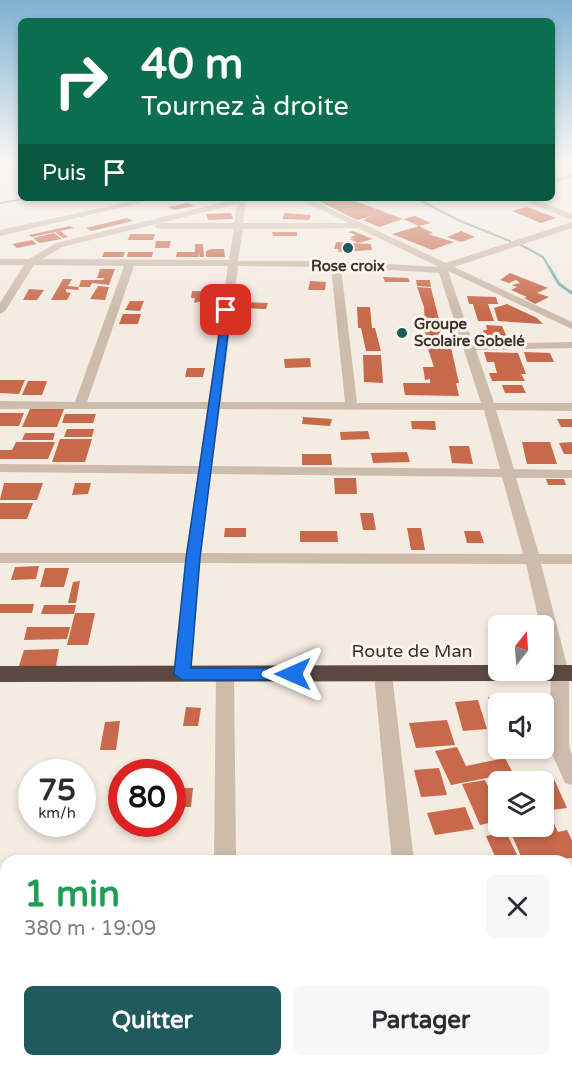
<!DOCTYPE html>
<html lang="fr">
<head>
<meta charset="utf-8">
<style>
  body { margin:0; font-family:"Varela Round",sans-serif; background:#f7f7f7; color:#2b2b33; height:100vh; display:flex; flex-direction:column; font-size:22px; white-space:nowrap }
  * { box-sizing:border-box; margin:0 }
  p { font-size:20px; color:#7c7c81 }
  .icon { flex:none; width:33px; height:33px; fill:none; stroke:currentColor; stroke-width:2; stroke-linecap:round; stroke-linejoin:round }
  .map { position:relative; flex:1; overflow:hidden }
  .details { position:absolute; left:0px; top:855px; width:573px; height:212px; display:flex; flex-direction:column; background:#fff; border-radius:18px 18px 0 0; box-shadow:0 3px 9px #0003 }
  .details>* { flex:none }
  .hud { position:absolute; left:18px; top:18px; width:537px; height:183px; border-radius:9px; box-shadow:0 3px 9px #0003; background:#0b6e4f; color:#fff; overflow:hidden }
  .needle { width:39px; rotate:17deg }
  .controls { position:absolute; left:488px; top:615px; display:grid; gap:12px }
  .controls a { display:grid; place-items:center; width:66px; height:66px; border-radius:9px; background:#fff; box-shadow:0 3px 9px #0003; font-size:30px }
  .speed { position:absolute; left:18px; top:759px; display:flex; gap:12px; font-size:30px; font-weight:700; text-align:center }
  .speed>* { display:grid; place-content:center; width:78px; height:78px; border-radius:50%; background:#fff; box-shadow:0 3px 9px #0003; line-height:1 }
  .speed small { font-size:15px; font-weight:400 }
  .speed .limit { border:9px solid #d22; background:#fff; color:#111 }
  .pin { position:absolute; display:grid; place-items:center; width:51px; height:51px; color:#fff; margin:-26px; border-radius:12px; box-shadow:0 3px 9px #0006 }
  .me { position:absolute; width:66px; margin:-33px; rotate:270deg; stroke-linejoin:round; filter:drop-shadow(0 0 4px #0008) }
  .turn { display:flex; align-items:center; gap:21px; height:126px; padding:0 24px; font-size:27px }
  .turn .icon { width:78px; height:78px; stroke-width:2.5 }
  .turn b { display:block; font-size:42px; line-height:51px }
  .then { display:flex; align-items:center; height:57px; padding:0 24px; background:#0003; gap:12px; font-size:22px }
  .round { display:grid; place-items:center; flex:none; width:63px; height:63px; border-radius:9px; background:#f7f7f7 }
  .overview { display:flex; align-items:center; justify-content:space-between; height:102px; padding:0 24px }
  h1 { font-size:36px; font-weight:700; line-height:45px; color:#1e9e55 }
  .primary-button { display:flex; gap:12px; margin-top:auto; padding:12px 24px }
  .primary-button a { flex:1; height:69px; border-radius:9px; background:#1f5a5e; color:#fff; font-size:24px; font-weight:700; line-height:69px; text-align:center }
  .primary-button a+a { background:#f7f7f7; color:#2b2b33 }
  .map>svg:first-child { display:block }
</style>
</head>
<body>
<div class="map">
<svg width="572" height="1066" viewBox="0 0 572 1066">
  <rect width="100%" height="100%" fill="#f4ebe1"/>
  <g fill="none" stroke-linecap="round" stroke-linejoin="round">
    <g stroke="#7fb0b2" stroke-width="2">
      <path d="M416,198L458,220L510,241"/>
      <path d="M0,203L29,198"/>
      <path d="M521,245L543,257L550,269"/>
    </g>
    <path stroke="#7fb0b2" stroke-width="3" d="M549,267L559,284L572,293"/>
  </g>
  <g fill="#c8694b">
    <path d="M324,198L355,201L403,219L379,227L363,220L372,216L357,220L317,200Z"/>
    <path d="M188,203L194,206L174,210L168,207Z"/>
    <path d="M527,207L556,218L541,223L512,211Z"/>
    <path d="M231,213L233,219L208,220L206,214Z"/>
    <path d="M285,213L311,215L309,220L282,219Z"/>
    <path d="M415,216L431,223L419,226L403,219Z"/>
    <path d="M127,218L133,221L91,231L86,228Z"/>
    <path d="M70,226L74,228L60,231L68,237L63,238L55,232L32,237L29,235Z"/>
    <path d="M419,226L433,233L428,234L454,242L432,250L392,234Z"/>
    <path d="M353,231L365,236L373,239L358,243L349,239H354L350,237L356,235L348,232Z"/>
    <path d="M461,231L475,237L461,242L447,237Z"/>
    <path d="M272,232H297V236H273Z"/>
    <path d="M54,233L62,239L39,243L33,238Z"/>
    <path d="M130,234H155L153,240H128Z"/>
    <path d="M32,240L37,244L17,248L12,244Z"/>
    <path d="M156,241H171L169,248H155Z"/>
    <path d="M336,242L371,244L372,250L339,252L338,249H334Z"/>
    <path d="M195,244H203L204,257H199L200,252L198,257H176L177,252H195Z"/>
    <path d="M211,249H224L225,257H206V251Z"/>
    <path d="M104,252H125L123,257H102Z"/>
    <path d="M128,252H153L152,257H127Z"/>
    <path d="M100,269H115L109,285L92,283L90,287H79L81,280H103L104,278H97Z"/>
    <path d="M510,273L548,288L537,293L549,297L535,304L524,298L527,297L511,290L517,287L512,285L520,283L516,280L509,283L500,280Z"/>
    <path d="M383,277L408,278L410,282H385Z"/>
    <path d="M63,279H72L68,286L79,287L78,290L66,289V292L71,293L67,300H51Z"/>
    <path d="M416,280H430L431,287L417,286Z"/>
    <path d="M310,281L326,282L325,290H308Z"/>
    <path d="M98,286L109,287L105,300L90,299Z"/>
    <path d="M417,287L431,288L445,343H450L459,383H456L459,396L405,395L403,383H430V379L425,380L423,367H434L426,343L424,307Z"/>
    <path d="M29,289L44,290L37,300H23Z"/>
    <path d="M192,291H208L209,299L194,303L195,298H191Z"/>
    <path d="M467,296L496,297L498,304H488L494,321H478L473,304H469Z"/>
    <path d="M130,301H144L140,311L125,310Z"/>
    <path d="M245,302L268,303L266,309L243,308Z"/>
    <path d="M507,304L537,318L543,324L498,321L494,308Z"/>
    <path d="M357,307H370L372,328H375L381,351H366L361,328H358Z"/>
    <path d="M123,314H141L138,324H119Z"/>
    <path d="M486,325L502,326L509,342H501L499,337L484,336L483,330H487Z"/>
    <path d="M484,352L518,353L526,374H521L525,381H492L489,373H497L494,362H487Z"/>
    <path d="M524,352L550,353L554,362H527Z"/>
    <path d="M363,355H381L383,383L364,382Z"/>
    <path d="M310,358L311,367L285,368L284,359Z"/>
    <path d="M187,368H205L203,377H185Z"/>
    <path d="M0,380H25L19,394L0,393Z"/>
    <path d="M28,381H47L42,395H22Z"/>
    <path d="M502,385H522L526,393H505Z"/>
    <path d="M30,409H64L57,427H22Z"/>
    <path d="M0,413H24L19,426H0Z"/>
    <path d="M65,414H96L93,423H62Z"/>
    <path d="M303,417L332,419L330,426L302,424Z"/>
    <path d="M557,419H572V427H561Z"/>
    <path d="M411,421H435L436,430L412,429Z"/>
    <path d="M67,429H94L92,437H64Z"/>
    <path d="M368,431L370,439L341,440L340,432Z"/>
    <path d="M25,433H55L53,440H22Z"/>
    <path d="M60,439H92L85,462H52Z"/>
    <path d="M16,442H55L48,459H0V450H12Z"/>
    <path d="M522,442H550L557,464H527Z"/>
    <path d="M572,442V454H564L559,443Z"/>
    <path d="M449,446H469L473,464L452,463Z"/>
    <path d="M407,452L410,462L373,463L371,453Z"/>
    <path d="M302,454H331L332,465H302Z"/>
    <path d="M334,478H356L357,494H335Z"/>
    <path d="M546,479H564L566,485H548Z"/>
    <path d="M4,483H43L37,500H0Z"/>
    <path d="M75,483H91L88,494L72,495Z"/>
    <path d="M0,503H33L27,519H0Z"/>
    <path d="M360,513H373L376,530H363Z"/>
    <path d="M225,528H246V537H224Z"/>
    <path d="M407,528H421L425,550H411Z"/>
    <path d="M300,531H337L338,542H300Z"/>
    <path d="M464,531H480L484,543H467Z"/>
    <path d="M39,566L36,579L11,580L15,567Z"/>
    <path d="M45,568H69L64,587H40Z"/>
    <path d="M80,581L76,603H68L73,582Z"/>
    <path d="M0,604H34L32,613H0Z"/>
    <path d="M44,605H76L74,614H41Z"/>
    <path d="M75,613H95L88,645H67Z"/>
    <path d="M27,627H70L67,639L24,640Z"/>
    <path d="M59,649L56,666H19L24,650Z"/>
    <path d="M488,697H535L537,704H498V709L492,710Z"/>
    <path d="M478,700L487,729L463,731L455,702Z"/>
    <path d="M186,707L201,708L198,726H183Z"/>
    <path d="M447,720L455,745L416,748L409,723Z"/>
    <path d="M120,721L116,750H100L105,722Z"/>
    <path d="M543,726L556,755L527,758L523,748H543Z"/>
    <path d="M457,747L466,766L505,758L513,773L451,785L435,751Z"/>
    <path d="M439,768L447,795L421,797L414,770Z"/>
    <path d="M554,779L567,808L543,811V781Z"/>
    <path d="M485,780L498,807V821L480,825L462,784Z"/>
    <path d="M173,788H193L191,807H172Z"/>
    <path d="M465,807L474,829L435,835L427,813Z"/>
    <path d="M554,824L558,832L567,830L572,840V858L523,861L508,826H520L522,829Z"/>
    <path d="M506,832L520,861H497L486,836Z"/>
    <path d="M572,872V905L567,895V873Z"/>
    <path d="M6,978V1002L0,1003V979Z"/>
    <path d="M572,998V1025L567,1014V999Z"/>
    <path d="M483,1060H556L559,1066H485Z"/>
  </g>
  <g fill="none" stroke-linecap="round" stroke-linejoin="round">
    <g fill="#cdbbac" fill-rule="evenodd">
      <path d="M572,174V178L552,183V179Z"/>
      <path d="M146,198H161L0,236V230Z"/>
      <path d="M240,198H254L246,201L243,223H348L297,198H308L446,263L572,222V228L454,267L572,322V329L448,271L473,344L572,342V348L476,350L494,403H572V411L496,410L514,469L572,470V478H516L539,554H572V564H541L569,673V747L572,755V785L565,783L549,747L551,673L543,638V626H540L526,564L200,563L191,674L188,679L182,681L176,679L173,674L185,563H0V553H186L198,474L0,472V464L199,466L207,409H0V401L75,402L124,266L34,265L5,311L0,314V303L24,265H0V259H29L56,243ZM237,204L234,223H158L154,226L158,229H234L229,260L42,259L62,247ZM358,228L439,267L336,261H238L243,229ZM134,266H228L208,402H87ZM238,266L331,267L345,402H221ZM341,267L439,273L481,403H357ZM220,409L484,410L500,469L212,466ZM211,474L502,477L523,554L201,553Z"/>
      <path d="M518,198H530L572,214V220Z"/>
      <path d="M225,667L231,669L234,674L236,861H214L216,674L219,669Z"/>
      <path d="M383,667L389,669L392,674L414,861H392L374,674L377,669Z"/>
      <path d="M240,1060H266L267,1066H241Z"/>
      <path d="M447,1060H473L475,1066H449Z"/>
    </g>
    <path fill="#5c4a42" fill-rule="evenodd" d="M498,665V670H543V665H572V681L0,682V666Z"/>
  </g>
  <linearGradient id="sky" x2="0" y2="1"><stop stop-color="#7eb2d2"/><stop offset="0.52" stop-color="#faf6f2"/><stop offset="1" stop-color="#faf6f2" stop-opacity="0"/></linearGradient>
  <rect width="572" height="313" fill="url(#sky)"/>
  <path fill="#1a73e8" stroke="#114b97" stroke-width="1.5" d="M223,308L231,310L200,558L191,668H293L301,674L293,680H182L174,674L186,558Z"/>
  <g fill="#1f5a5e" stroke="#fbf5ee" stroke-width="2">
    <circle cx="348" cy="248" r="6"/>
    <circle cx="402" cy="333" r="6"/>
  </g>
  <g text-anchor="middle" stroke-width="6" stroke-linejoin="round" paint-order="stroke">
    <g font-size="15" font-weight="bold" fill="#3b302b" stroke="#fbf5ee">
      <text x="348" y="271">Rose croix</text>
      <text x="414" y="329" text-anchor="start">Groupe<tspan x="414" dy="17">Scolaire Gobelé</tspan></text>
    </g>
    <g font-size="18" fill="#3b302b" stroke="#fbf5ee">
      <text x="412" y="657">Route de Man</text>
    </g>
  </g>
</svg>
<div class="controls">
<a><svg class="needle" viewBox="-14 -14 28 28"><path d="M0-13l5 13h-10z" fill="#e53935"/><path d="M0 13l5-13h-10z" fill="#7c7c81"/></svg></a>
<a><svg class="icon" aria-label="sound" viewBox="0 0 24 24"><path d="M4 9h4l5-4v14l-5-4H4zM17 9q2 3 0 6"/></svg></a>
<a><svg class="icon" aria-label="layers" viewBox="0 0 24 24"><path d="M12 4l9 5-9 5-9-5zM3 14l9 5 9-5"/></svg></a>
</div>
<div class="speed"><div>75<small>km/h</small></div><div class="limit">80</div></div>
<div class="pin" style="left:226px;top:310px;background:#d93025"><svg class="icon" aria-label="arrive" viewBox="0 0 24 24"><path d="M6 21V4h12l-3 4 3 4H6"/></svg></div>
<svg class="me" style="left:293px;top:674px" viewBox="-20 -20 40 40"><path d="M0-17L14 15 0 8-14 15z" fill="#1a73e8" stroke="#fff" stroke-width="4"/></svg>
<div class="hud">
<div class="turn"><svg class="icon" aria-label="right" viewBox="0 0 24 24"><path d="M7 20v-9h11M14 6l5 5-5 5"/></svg><div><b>40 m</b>Tournez à droite</div></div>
<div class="then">Puis<svg class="icon" aria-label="arrive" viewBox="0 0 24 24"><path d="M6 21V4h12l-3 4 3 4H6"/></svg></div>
</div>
<section class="details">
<div class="overview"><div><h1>1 min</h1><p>380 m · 19:09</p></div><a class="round"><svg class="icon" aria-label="close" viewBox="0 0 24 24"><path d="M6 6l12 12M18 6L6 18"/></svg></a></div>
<div class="primary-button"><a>Quitter</a><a>Partager</a></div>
</section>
</div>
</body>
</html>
